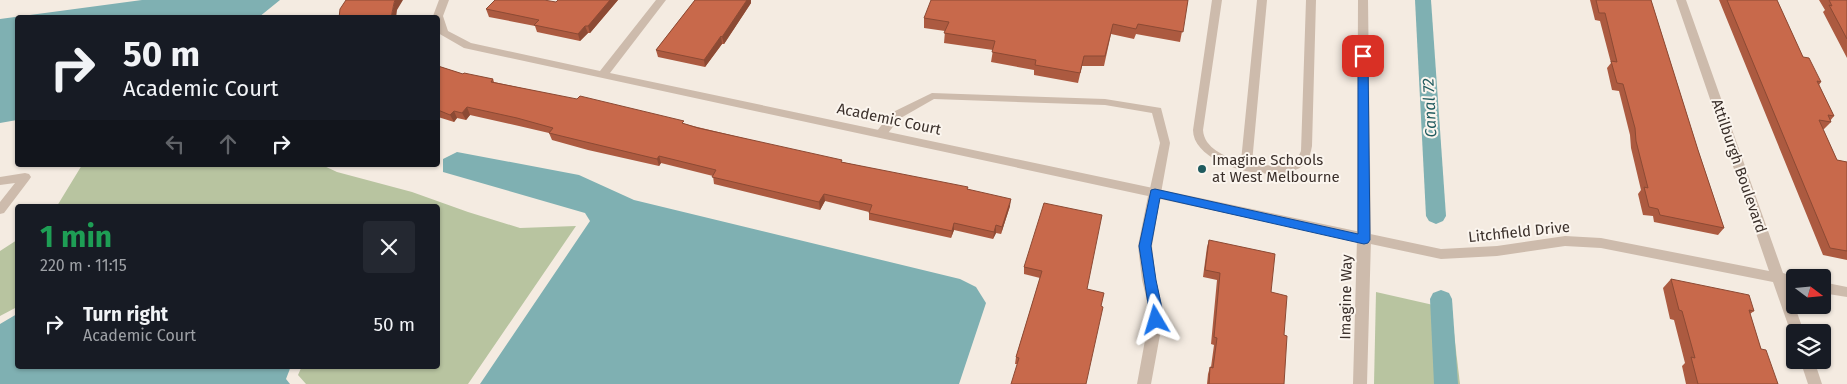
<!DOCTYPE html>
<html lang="en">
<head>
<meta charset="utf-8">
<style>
  body { margin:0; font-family:"Fira Sans",sans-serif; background:#242831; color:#f1f3f6; height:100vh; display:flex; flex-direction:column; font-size:19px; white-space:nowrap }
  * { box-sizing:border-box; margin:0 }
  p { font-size:16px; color:#9ea1a6 }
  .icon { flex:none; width:28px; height:28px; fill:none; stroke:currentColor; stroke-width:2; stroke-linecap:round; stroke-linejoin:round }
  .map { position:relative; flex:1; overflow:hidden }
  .side { position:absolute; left:15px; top:204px; width:425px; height:165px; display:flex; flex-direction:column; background:#171b24; border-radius:5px; box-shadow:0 1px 4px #0004 }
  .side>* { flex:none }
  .top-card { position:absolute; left:15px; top:15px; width:425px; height:152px; border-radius:5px; box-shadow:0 1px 4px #0004; background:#171b24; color:#f1f3f6; overflow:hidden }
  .needle { width:32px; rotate:106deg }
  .tools { position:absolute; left:1786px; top:269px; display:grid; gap:10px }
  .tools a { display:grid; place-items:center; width:45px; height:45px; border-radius:5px; background:#171b24; box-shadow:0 1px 4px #0004; font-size:25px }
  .pin { position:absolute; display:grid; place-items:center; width:42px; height:42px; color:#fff; margin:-21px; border-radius:10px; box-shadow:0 2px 8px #0006 }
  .me { position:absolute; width:55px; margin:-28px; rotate:353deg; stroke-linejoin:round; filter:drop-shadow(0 0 4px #0008) }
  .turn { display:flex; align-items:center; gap:18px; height:105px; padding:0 25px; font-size:22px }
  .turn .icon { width:65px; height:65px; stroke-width:2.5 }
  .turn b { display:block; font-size:35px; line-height:42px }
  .lanes { display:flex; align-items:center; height:48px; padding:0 25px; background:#0003; justify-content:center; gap:25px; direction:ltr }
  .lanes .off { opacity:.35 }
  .round { display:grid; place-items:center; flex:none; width:52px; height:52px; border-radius:5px; background:#242831 }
  .summary { display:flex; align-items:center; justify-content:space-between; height:85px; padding:0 25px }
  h1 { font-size:30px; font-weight:700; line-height:38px; color:#1e9e55 }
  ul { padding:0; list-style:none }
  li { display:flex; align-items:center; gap:15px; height:70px; padding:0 25px }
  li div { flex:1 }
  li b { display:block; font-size:19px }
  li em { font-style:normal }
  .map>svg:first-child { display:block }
</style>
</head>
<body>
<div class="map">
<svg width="1847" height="384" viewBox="0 0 1847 384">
  <rect width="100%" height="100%" fill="#f4ebe1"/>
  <g fill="#b8c4a0">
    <path d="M82,165H322L337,172L412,192L468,212L520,228L576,226L468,384H306L298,375L302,366H438V206H57Z"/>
    <path d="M17,240V307L0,316V251Z"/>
    <path d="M1376,292L1451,309L1460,384H1374Z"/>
  </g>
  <g fill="#7fb0b2">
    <path d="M142,0H280L259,17L18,18L17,120L0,123V19Z"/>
    <path d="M457,152L579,175L634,200L960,279L976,287L986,303L959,384H480L590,221L585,213L443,172V159Z"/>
    <path d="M17,314L18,366H291L286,379L290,384H0V324Z"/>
  </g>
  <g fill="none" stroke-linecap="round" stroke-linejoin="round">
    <g fill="#7fb0b2" fill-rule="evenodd">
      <path d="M1415,0H1431L1446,216L1443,221L1436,224L1429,221L1426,216Z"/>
      <path d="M1441,290L1449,293L1452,299L1458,384H1434L1430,299L1433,293Z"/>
    </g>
    <g fill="#cdbbac" fill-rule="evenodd">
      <path d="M1212,0H1222L1203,130C1204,148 1225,157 1241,161L1257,0H1267L1252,163C1267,166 1294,170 1301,151L1306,0H1316L1312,146C1311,152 1309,159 1305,164C1281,187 1193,167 1193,130Z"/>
      <path d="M932,93L1105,99L1161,108L1170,143L1161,193L1155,197L1149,193L1160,143L1152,113L1105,105L934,99L899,119L885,137H877L876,134L877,131L891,113Z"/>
      <path d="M25,173L29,174L31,177L29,180L4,213L0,214V202L15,183L0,185V177Z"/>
    </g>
    <g fill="#cdbbac" fill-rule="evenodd">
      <path d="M439,0H449L443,16L448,31L471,43L600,71L656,0H666L610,73L1441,249L1497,246L1565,236L1601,238L1769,271L1676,0H1686L1783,273L1800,278H1795V286L1787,285L1804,332H1795V337L1792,336L1773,282L1601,248L1565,246L1497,256L1441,259L1160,199L1152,246L1156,280L1164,313L1151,384H1137L1150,313L1142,280L1138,246L1148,196L464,48L438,33V18L433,16Z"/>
      <path d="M1822,282L1847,287V297L1822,293Z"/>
      <path d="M1800,360H1814L1822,384H1808Z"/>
    </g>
    <path fill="#cdbbac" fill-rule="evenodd" d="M1358,0H1368L1371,239L1367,384H1353L1357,239Z"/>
  </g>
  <g fill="#ac5a40">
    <path d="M618,0L590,33H588L580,41L537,32L535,26L489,17L486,9L556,2Z"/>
    <path d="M695,0H751V3L724,44H722L705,67L658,57L656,50Z"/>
    <path d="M1188,0L1180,42L1136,34L1134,39L1111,34L1104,66H1082L1078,83L1034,75V70L991,62L993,50L944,43L945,31L924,28V18Z"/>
    <path d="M1590,0H1651L1698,150L1724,228L1718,235L1654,222L1653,216L1643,215L1638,194L1641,190L1631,148L1630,135L1619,91L1612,90L1607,68L1611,63L1600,21L1595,20Z"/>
    <path d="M1719,0H1777L1803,57L1821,82L1819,85L1834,116L1830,121L1831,122L1824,129H1823L1837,160L1847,162V260L1823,255Z"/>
    <path d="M1819,0H1847V58L1823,12L1825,10Z"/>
    <path d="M438,66L463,74L493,79L494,82L685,124L842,162L968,189L1010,206L1001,234L996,233L993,239L954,230L951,238L869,220V212L825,201L820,210L714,184L713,176L661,163L659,166L588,150L552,140L549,133L519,126L470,115L466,120L457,118L454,122L438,117Z"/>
    <path d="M1102,215L1017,364H1015L1016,357L1040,278L1024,274V267Z"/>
    <path d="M1209,240L1271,292L1284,335V384H1207L1208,374L1210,367H1211L1214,345L1211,344L1217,280L1203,277L1207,247Z"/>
    <path d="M1671,279L1754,311L1750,314L1761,349L1778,384H1686L1682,366L1685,363L1674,320L1670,319L1663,288Z"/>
  </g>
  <g fill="#8c4a34">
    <path d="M395,0H403L397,10L396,18H391L394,3Z"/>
    <path d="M610,0H618L590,33L588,26Z"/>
    <path d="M747,0H751V3L724,44L722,37Z"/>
    <path d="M585,26L588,33L580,41L578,34Z"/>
    <path d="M721,36L722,44L705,67L704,60Z"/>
    <path d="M467,107L470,115L466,120L462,113Z"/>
    <path d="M454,111L457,118L454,122L450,115Z"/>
    <path d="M659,156L661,163L659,166L657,159Z"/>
    <path d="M824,194L825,201L820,210L819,202Z"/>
    <path d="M1011,199L1010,206L1001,234L1002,227Z"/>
    <path d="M954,223V230L951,238L952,231Z"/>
    <path d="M996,225V233L993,239L994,232Z"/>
  </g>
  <g fill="#c8694b" stroke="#8c4a34">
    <path d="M346,0H395L394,3L391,18H339L340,9Z"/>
    <path d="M495,0H544L556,2L558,0H610L588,26H585L578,34L534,25L539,20L486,9Z"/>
    <path d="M695,0H747L722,37L721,36L704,60L656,50Z"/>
    <path d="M931,0H1188L1183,32L1138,24L1136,29L1113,24L1105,56H1084L1080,73L1035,65L1036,60L992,52L995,41L944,33L949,22L924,18Z"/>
    <path d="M1596,0H1651L1698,150L1724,228L1660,215L1658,209L1649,207L1644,187L1648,188L1636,141L1635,128L1623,84L1617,83L1611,61L1617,62L1605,13H1599Z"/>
    <path d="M1727,0H1777L1803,57L1809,58L1821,82L1817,81L1834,116L1828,115L1831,122L1819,120L1837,160L1847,162V251L1830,248Z"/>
    <path d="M1829,0H1847V39L1829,5L1832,6Z"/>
    <path d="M438,66L463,74L464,73L493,79L491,82L577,99L580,96L684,121L682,123L698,128L842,160L841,162L968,187L967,189L1011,199L1002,227L996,225L994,232L954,223L952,231L869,213L872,205L824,194L819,202L712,177L716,170L659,156L657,159L586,142L549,133L553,128L517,118L467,107L462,113L454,111L450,115L438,110Z"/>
    <path d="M1044,203L1102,215L1087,289L1104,293L1101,306L1103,307L1086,384H1011L1019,358L1016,357L1042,271L1024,267Z"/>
    <path d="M1209,240L1275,254L1271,292L1287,296L1284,335L1287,336L1284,384H1209L1210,367L1213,368L1217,338L1214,337L1220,273L1205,270Z"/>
    <path d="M1671,279L1749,295L1754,311L1749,310L1761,349L1766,350L1778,384H1698L1691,357L1695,358L1682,311L1679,310Z"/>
  </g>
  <path fill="#1a73e8" stroke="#114b97" d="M1363,53L1368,56L1370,240L1368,243L1364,244L1160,198L1151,246L1156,280L1163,313L1160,323L1156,325L1151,323L1139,246L1151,190L1155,189L1358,234V56Z"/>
  <circle fill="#1f5a5e" stroke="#fbf5ee" stroke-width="2" cx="1202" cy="169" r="5"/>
  <g text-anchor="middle" stroke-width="4" stroke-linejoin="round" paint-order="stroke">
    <g font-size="15" fill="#3b302b" stroke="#fbf5ee">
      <text transform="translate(889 119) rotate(12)" y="5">Academic Court</text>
      <text transform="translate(1739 166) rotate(71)" y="5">Attilburgh Boulevard</text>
      <text transform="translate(1519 232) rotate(-6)" y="5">Litchfield Drive</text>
      <text transform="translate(1346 297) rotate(-89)" y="5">Imagine Way</text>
    </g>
    <g font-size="15" fill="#3b302b" stroke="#fbf5ee" text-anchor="start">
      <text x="1212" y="165">Imagine Schools<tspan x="1212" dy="17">at West Melbourne</tspan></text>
    </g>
    <g font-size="16" font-style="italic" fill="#1f5a5e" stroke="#fbf5ee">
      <text transform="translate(1429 108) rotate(-93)" y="6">Canal 72</text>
    </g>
  </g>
</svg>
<div class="tools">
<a><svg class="needle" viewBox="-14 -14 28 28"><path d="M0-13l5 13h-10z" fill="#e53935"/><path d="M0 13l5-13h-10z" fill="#9ea1a6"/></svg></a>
<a><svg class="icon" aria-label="layers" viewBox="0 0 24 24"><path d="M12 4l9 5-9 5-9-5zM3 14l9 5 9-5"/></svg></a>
</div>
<div class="pin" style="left:1363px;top:56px;background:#d93025"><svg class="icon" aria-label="arrive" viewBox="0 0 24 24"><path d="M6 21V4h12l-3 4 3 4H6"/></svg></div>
<svg class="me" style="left:1156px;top:320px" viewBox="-20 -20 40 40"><path d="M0-17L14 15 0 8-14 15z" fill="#1a73e8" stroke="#fff" stroke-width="4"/></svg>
<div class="top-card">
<div class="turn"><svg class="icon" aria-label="right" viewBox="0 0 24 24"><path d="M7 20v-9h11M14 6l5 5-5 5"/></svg><div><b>50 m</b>Academic Court</div></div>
<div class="lanes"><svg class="icon off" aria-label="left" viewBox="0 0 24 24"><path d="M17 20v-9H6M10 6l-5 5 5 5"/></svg><svg class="icon off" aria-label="ahead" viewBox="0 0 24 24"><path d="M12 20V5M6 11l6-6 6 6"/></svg><svg class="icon" aria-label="right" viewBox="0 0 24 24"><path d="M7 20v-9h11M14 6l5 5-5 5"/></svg></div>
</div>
<section class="side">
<div class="summary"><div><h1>1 min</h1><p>220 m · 11:15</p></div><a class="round"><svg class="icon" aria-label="close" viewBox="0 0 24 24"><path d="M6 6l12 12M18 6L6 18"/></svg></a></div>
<ul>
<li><svg class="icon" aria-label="right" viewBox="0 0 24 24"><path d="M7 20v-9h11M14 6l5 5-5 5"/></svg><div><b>Turn right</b><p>Academic Court</p></div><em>50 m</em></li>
</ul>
</section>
</div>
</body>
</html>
